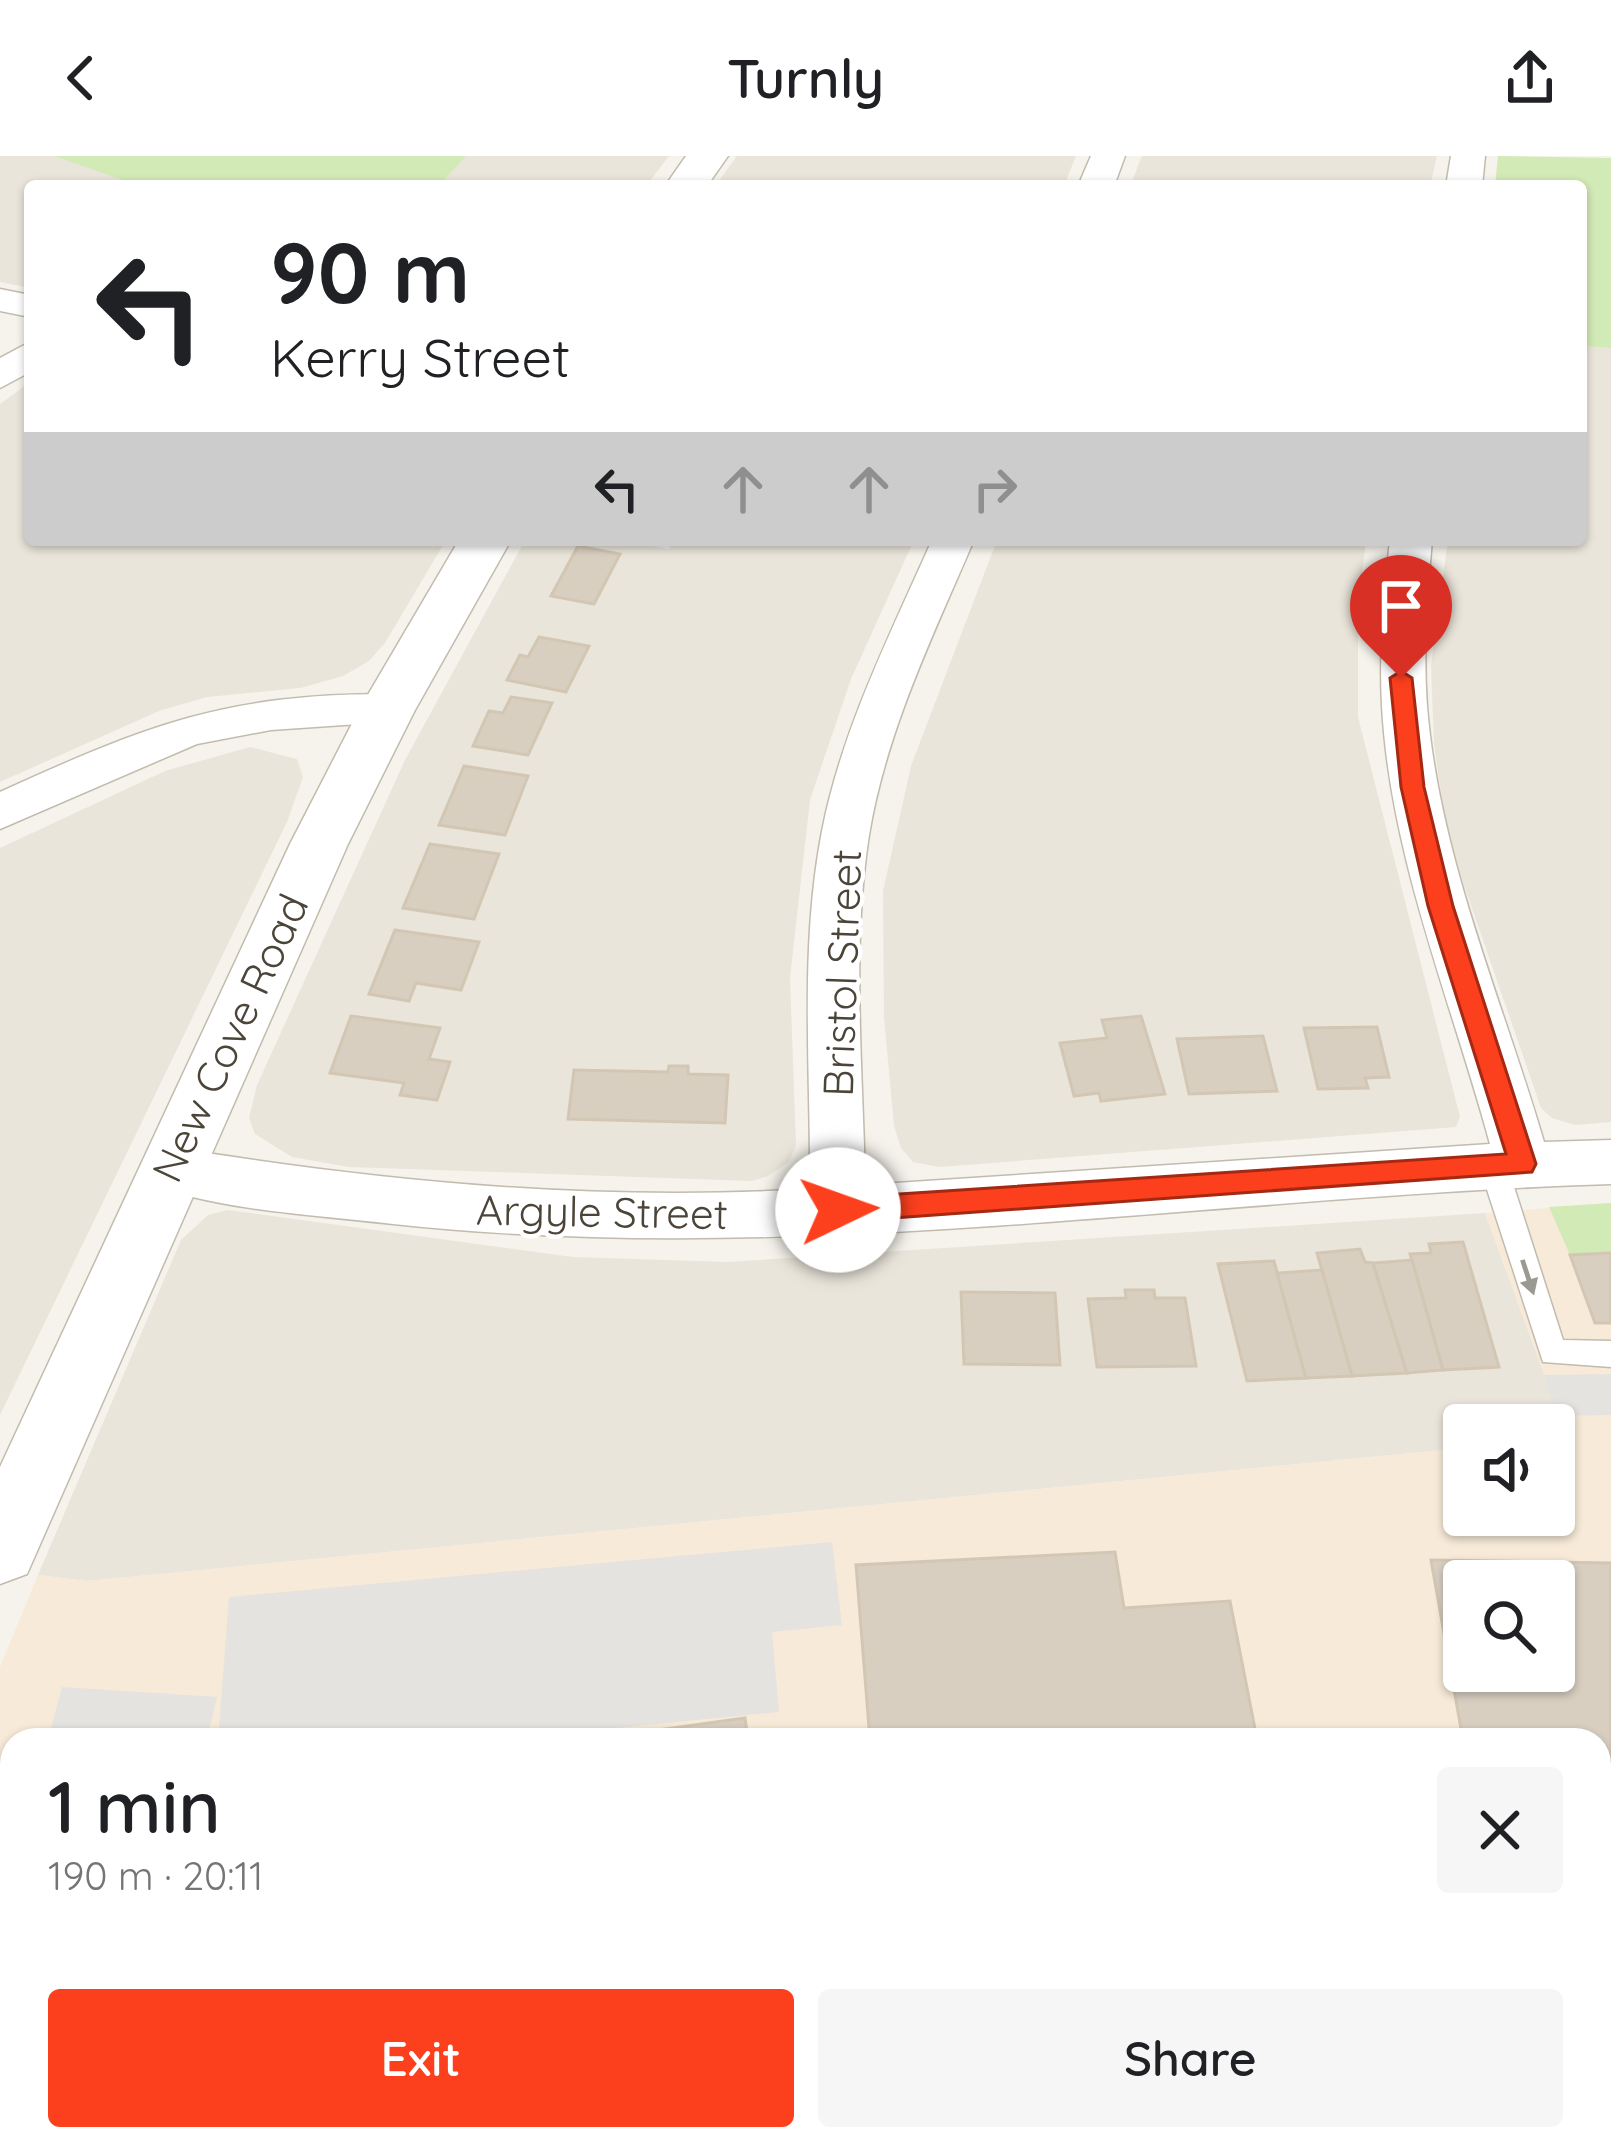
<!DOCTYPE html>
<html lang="en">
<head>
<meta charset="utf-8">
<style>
  body { margin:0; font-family:Quicksand,sans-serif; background:#f6f6f6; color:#202124; height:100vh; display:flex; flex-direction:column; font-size:45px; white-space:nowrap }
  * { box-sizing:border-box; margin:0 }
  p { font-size:39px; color:#757577 }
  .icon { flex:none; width:66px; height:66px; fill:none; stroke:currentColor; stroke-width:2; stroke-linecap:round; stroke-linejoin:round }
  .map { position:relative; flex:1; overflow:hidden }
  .drawer { position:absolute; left:0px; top:1572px; width:1611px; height:423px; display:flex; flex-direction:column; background:#fff; border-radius:36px 36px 0 0; box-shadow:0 3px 9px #0004 }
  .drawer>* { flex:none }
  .hud { position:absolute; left:24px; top:24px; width:1563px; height:366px; border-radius:12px; box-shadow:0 3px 9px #0004; background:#fff; color:#202124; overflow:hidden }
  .tools { position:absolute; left:1443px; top:1248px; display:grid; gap:24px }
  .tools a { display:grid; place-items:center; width:132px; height:132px; border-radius:12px; background:#fff; box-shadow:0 3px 9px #0004; font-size:60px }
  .pin { position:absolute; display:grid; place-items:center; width:102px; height:102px; color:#fff; margin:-123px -51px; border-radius:50% 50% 50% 0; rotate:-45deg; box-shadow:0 0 12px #0007 }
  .pin .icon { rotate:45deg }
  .me { position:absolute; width:132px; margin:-66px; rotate:87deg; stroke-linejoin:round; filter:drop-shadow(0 0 9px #0008) }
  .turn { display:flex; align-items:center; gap:42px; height:252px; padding:0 48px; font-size:54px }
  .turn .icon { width:156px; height:156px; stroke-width:2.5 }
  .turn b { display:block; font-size:84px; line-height:102px }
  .lanes { display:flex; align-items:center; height:114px; padding:0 48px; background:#0003; justify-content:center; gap:60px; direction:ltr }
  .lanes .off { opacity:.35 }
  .round { display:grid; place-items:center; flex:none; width:126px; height:126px; border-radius:12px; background:#f6f6f6 }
  .head { display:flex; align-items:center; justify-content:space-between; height:204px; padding:0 48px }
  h1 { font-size:72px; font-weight:600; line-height:90px }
  .button { display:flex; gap:24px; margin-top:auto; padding:24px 48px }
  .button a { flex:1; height:138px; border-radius:12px; background:#fc3f1d; color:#fff; font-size:48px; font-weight:600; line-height:138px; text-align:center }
  .button a+a { background:#f6f6f6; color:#202124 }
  header { display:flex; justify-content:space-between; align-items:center; height:156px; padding:0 48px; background:#fff; font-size:54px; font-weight:600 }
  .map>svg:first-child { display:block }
</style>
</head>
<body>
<header><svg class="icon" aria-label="back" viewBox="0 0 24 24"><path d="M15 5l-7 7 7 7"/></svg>Turnly<svg class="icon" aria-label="share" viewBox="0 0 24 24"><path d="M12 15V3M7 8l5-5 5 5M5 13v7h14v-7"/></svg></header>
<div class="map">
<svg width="1611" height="1993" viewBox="0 0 1611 1993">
  <rect width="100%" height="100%" fill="#f6f3ec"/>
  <g fill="#eae5da">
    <path d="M0,0H669L646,30H30V132L0,126Z"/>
    <path d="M737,0H1076L1064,30H715Z"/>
    <path d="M1142,0H1437L1430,30H1130Z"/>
    <path d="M1581,190L1611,192V966L1575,969L1552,962L1541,952L1447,680L1434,588L1431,509L1448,384H1581Z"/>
    <path d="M30,226V384H446L385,487L369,505L343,520L300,532L207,541L159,555L0,626V248Z"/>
    <path d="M525,384H618L669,393L674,384H914L851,523L810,644L790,822L796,989L789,1006L768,1020L752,1025L349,1011L292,1001L255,978L249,962L257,929L405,604Z"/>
    <path d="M997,384H1366L1358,449V561L1460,961L1456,971L939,1011L913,1006L901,992L894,970L884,861L883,735L911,610Z"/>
    <path d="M250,591L297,603L303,621L287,666L0,1259V692L165,615Z"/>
    <path d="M228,1054L573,1101L728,1106L1485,1057L1544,1218L1561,1283H1554V1269H1464V1292L87,1425L38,1419L181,1084L208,1059Z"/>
  </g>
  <path fill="#f7ead8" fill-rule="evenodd" d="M1611,1047V1822L1599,1823V1584H12V1957L0,1960V1511L38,1419L87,1425L1464,1292V1359H1554V1283L1561,1282L1544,1218L1485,1057ZM1464,1425H1554V1515H1464Z"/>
  <g fill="#d2eab5">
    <path d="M54,0H466L438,30H140Z"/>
    <path d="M1498,0L1611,2V192L1581,190V30H1495Z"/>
    <path d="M1611,1047V1097L1570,1099L1549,1051Z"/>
  </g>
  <g fill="#e5e3e0">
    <path d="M1611,1218V1259L1555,1260L1544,1219Z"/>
    <path d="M832,1386L842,1469L772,1476L779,1556L494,1584H218L229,1441Z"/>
    <path d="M62,1531L217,1541L207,1584H48Z"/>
  </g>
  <g fill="#d8cfc1" stroke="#d3c7b4" stroke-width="3" fill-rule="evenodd">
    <path d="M578,390L620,398L594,448L551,440Z"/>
    <path d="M539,481L589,490L566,536L507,524L520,499L528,501Z"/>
    <path d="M511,541L552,547L528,599L473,590L489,555L503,557Z"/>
    <path d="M464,610L528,620L505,679L439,669Z"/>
    <path d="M430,688L499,698L474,763L403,752Z"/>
    <path d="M395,774L479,786L461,834L416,827L409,845L369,838Z"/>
    <path d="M351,860L440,872L429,903L450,906L437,944L400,939L404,927L330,917Z"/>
    <path d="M1141,860L1165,938L1101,945L1099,937L1074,940L1060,887L1107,882L1102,864Z"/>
    <path d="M1377,871L1389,921L1365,922L1368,932L1318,933L1304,872Z"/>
    <path d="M1263,880L1277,935L1189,938L1177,883Z"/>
    <path d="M669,910H688V918L728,919L725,967L568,963L574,914L668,916Z"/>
    <path d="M1463,1086L1499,1211L1443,1214L1410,1098L1431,1097L1429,1088Z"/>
    <path d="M1360,1093L1365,1106L1373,1107L1407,1217L1352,1220L1317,1097Z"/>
    <path d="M1611,1097V1167H1595L1570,1099Z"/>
    <path d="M1412,1104L1443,1214L1407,1217L1373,1107Z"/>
    <path d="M1274,1105L1306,1222L1247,1225L1218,1108Z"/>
    <path d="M1322,1114L1352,1220L1306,1222L1277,1117Z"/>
    <path d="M1125,1134H1154L1155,1142H1185L1196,1210L1097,1211L1088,1143L1126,1142Z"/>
    <path d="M961,1136L1055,1137L1060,1209L964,1208Z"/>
    <path d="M1115,1396L1124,1452L1230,1445L1257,1583L870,1584L856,1409Z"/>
    <path d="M1431,1404L1611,1407V1669L1599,1668V1584H1463ZM1464,1425H1554V1515H1464Z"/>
    <path d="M745,1562L748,1584H586Z"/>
  </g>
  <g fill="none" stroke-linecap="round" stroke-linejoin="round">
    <g stroke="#c2bbae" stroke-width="3">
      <g id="service">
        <path d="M1493,998L1503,1001L1507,1009L1563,1184L1611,1185V1211L1543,1206L1479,1009L1483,1001Z"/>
        <path d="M1535,1983H1571L1573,1993H1537Z"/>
      </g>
    </g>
    <g stroke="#c2bbae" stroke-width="3">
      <g id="minor">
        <path d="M1091,0H1125L1114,30H1078Z"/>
        <path d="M1451,0H1485L1482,30H1446Z"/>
        <path d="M0,133L30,139V161L0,155Z"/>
        <path d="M30,186V216L0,232V202Z"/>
        <path d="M932,384H974C933,479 886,576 869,679C851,795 863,913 865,1029L1490,988C1451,844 1390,700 1382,550C1379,494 1384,439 1390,384H1432C1427,440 1423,494 1427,550C1439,700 1502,843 1544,986L1611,984V1028C1206,1041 798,1112 393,1068C314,1059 226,1055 151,1029L143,1013L151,997L170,991C382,1026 596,1046 810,1033C811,914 799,793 822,675C842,573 890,479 932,384Z"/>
        <path d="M387,538L403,543L410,554L403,565L271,574L197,588L0,673V636C145,570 224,538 387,538Z"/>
      </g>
    </g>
    <g stroke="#c2bbae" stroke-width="3">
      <g id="tertiary">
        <path d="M686,0H728L707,30H665Z"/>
        <path d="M459,384H511L415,554L348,688L27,1418L0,1428V1311L290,688L359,554Z"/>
      </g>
    </g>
    <g stroke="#d6c79b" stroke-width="3">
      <g id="secondary">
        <path d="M1611,1887V1975L1599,1976V1888Z"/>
        <path d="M12,1946V1983H102L98,1993H0V1949Z"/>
        <path d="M493,1983H737L733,1993H489Z"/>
      </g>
    </g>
    <use href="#service" fill="#fff" fill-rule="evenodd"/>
    <use href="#minor" fill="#fff" fill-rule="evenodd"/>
    <use href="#tertiary" fill="#fff" fill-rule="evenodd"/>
    <use href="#secondary" fill="#fff3cd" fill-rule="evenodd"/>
  </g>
  <defs><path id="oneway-solid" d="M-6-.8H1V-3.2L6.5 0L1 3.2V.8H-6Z" transform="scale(3)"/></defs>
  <use fill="#9c9892" href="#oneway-solid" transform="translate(1528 1121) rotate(72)"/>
  <path fill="#fc3f1d" stroke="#a42913" stroke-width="3" d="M1401,515L1412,522L1424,631L1453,750L1536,1008L1532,1016L838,1066L829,1062L825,1054L829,1046L838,1042L1506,998L1428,750L1401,631L1390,522Z"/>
  <g text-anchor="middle" stroke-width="9" stroke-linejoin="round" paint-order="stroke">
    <g font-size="42" fill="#4b4439" stroke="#fff">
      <text transform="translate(842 817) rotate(-88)" y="15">Bristol Street</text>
      <text transform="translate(230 882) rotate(-65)" y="15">New Cove Road</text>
      <text transform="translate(602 1056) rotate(1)" y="15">Argyle Street</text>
    </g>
  </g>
</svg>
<div class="tools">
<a><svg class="icon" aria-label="sound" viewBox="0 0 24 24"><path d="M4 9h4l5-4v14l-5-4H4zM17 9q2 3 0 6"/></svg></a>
<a><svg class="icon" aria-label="search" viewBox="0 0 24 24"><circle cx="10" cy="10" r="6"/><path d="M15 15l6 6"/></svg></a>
</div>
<div class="pin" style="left:1401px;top:522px;background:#d93025"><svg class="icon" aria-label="arrive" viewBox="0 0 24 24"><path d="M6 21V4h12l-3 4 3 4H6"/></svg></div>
<svg class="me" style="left:838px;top:1054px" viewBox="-20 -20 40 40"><circle r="19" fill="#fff"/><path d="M0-13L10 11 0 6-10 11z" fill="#fc3f1d"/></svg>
<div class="hud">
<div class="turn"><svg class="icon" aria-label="left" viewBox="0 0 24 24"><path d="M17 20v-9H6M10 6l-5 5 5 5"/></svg><div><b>90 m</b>Kerry Street</div></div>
<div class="lanes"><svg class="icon" aria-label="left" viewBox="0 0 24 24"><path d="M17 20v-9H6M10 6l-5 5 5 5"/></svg><svg class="icon off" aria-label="ahead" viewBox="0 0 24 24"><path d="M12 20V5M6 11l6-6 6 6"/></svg><svg class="icon off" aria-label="ahead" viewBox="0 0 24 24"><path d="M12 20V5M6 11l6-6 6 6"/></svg><svg class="icon off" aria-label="right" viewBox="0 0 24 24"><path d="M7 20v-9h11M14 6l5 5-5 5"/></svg></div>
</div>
<section class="drawer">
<div class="head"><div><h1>1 min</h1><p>190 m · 20:11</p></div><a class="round"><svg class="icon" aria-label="close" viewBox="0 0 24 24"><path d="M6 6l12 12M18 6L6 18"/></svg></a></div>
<div class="button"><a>Exit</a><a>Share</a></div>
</section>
</div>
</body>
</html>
